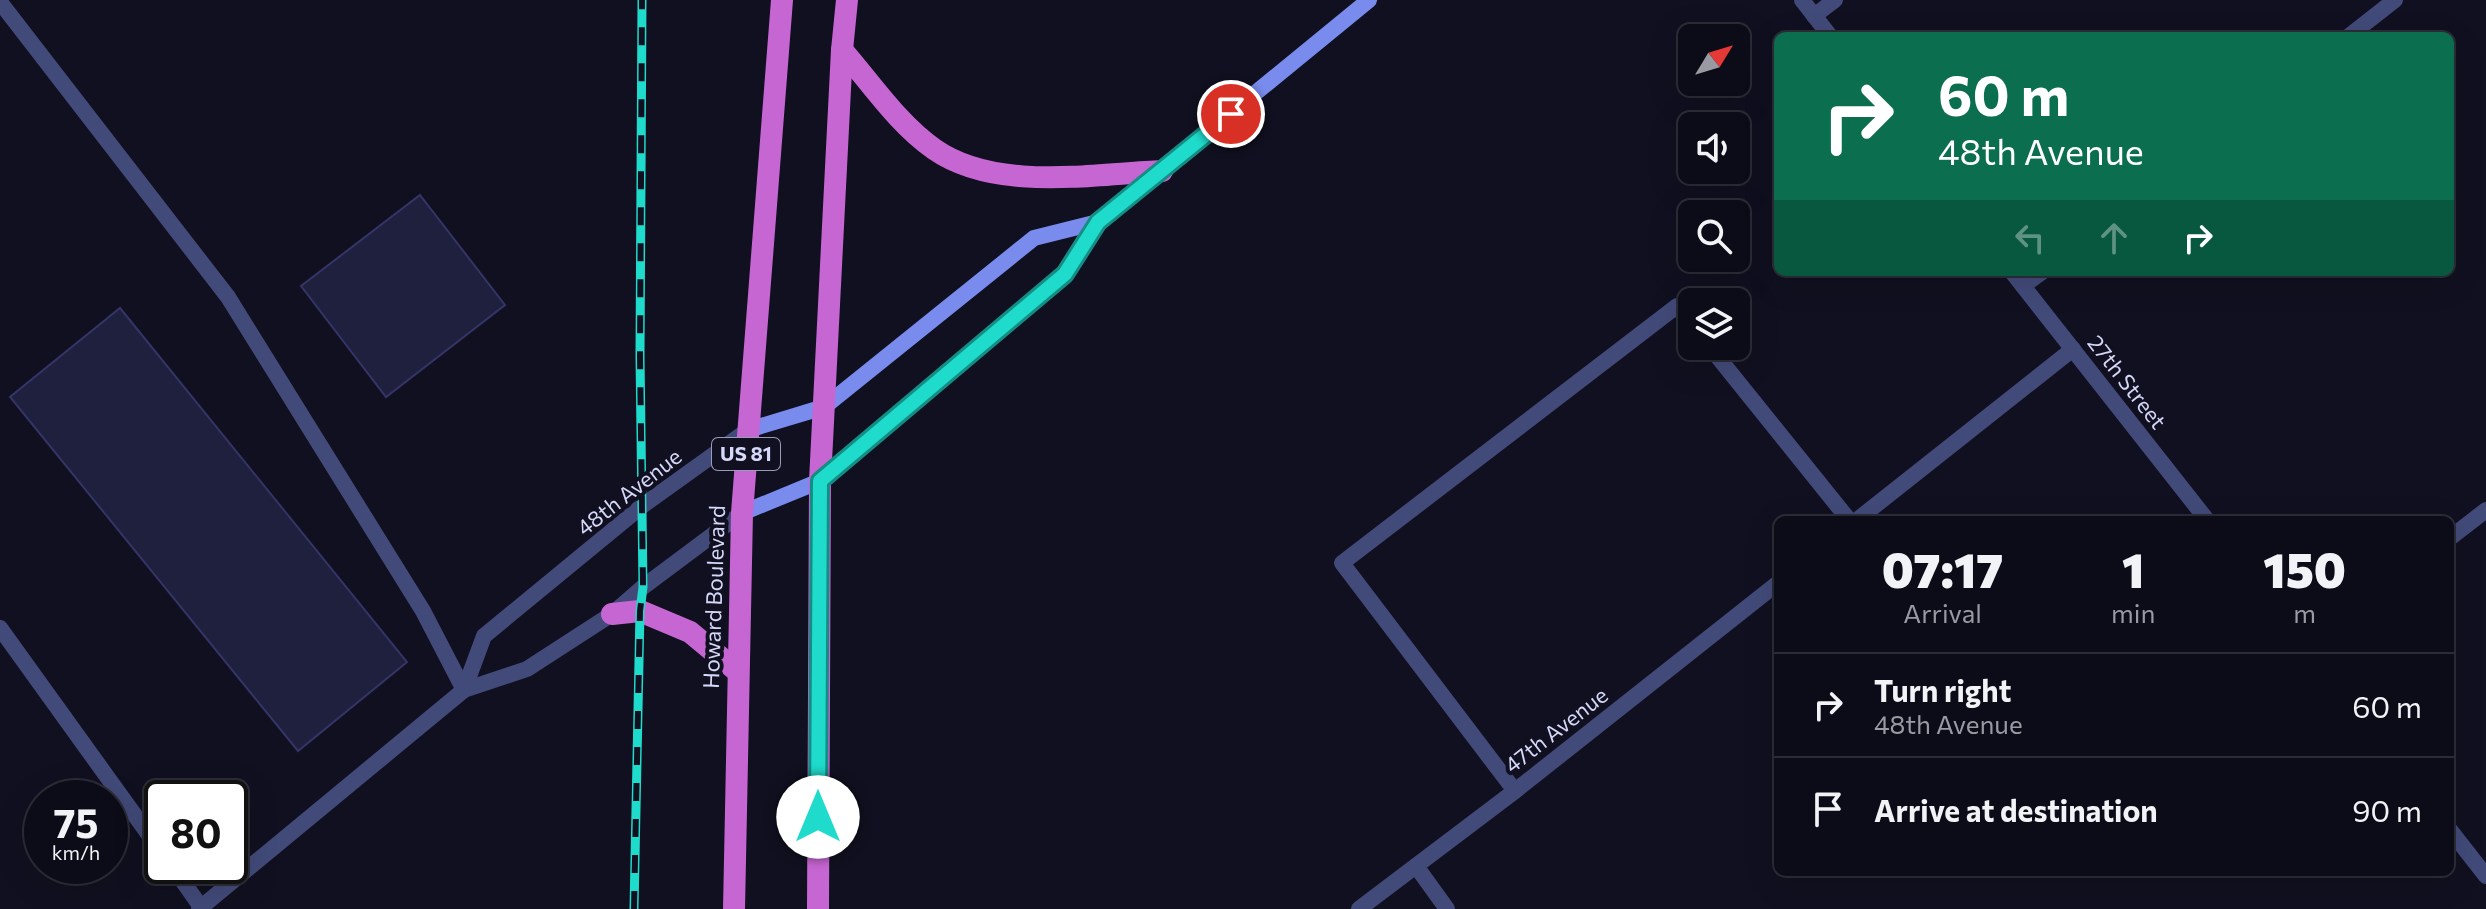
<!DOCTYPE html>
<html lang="en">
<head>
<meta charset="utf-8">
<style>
  body { margin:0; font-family:Commissioner,sans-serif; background:#1a1a25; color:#f1f3f6; height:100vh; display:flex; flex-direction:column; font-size:30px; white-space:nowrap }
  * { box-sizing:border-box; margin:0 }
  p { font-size:26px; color:#9a9ba2 }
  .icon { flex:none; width:44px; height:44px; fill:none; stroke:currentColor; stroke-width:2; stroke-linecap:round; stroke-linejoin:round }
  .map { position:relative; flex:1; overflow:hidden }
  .sheet { position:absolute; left:1774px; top:516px; width:680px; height:360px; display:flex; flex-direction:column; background:#0c0c18; border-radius:12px; box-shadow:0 8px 32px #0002,0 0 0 2px #2c2c37 }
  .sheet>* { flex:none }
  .top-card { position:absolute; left:1774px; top:32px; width:680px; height:244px; border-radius:12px; box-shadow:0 8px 32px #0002,0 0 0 2px #2c2c37; background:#0b6e4f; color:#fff; overflow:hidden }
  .needle { width:52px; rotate:52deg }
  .tools { position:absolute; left:1678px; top:24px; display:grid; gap:16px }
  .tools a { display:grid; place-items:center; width:72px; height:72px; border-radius:12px; background:#0c0c18; box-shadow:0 8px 32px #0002,0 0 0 2px #2c2c37; font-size:40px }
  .speed { position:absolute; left:24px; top:780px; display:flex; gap:16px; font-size:40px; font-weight:700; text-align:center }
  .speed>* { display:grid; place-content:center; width:104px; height:104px; border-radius:50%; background:#0c0c18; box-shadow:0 8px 32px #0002,0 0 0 2px #2c2c37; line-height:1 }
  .speed small { font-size:20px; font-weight:400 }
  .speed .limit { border:4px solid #111; border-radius:12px; background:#fff; color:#111 }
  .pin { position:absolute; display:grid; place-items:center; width:68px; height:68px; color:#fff; margin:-34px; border:4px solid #fff; border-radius:50%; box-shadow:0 2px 8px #0007 }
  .me { position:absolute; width:88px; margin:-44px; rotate:0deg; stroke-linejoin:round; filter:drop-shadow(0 0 6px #0008) }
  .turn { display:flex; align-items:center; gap:28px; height:168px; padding:0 32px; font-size:36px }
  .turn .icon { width:104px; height:104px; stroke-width:2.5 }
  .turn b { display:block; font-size:56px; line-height:68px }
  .lanes { display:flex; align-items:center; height:76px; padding:0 32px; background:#0003; justify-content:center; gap:40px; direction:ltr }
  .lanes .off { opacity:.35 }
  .eta { display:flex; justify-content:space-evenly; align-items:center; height:136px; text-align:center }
  .eta b { font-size:48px; font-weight:800; line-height:56px }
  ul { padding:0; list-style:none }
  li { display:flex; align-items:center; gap:24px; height:104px; padding:0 32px; border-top:2px solid #2c2c37 }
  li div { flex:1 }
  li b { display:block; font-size:30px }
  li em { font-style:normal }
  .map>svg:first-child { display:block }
</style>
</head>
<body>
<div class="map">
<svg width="2486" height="909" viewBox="0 0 2486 909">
  <rect width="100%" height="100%" fill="#101020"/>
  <g fill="#1f1f3e" stroke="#353467" stroke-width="2">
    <path d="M420,195L505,305L386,397L301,286Z"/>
    <path d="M120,308L407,662L298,751L10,397Z"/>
  </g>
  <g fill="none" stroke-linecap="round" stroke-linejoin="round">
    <g stroke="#424a79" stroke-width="16">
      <path d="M0,2L228,297L423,611L464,690"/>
      <path d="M1814,16L1835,0"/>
      <path d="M1709,346L1849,520"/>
      <path d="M0,628L162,853"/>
      <path d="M1515,791L1342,563L1677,306L1692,325"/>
      <path d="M172,866L201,907"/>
      <path d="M1416,866L1447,909"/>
    </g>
    <g stroke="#424a79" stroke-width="16">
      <path d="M2349,36L2395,0"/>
      <path d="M2023,286L2042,272"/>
      <path d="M1857,520L2073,349"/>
      <path d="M2450,538L2486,510"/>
      <path d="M1359,909L1515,791L1778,583"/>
    </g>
    <g stroke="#424a79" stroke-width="16">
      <path d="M1802,0L1830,36"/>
      <path d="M2012,272L2207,520"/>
      <path d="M464,690L484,636L642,506L748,430"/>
      <path d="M2450,830L2486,876"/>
      <path d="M199,909L464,690L527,669L612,614L643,587L742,513"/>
    </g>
    <g stroke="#798bec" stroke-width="16">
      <path d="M748,430L824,407L1034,238L1098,222"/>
      <path d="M742,513L820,481L1065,274L1098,222L1369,0"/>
    </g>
    <g stroke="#c666d2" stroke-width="22">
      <path d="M842,50C871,83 898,124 934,149C995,192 1092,174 1162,171"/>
      <path d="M612,614L640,611L690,632L737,671"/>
      <path d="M734,909L742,513L782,0"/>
      <path d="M818,909L820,481L842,50L847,0"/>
    </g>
    <g stroke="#1fdbcb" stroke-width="9">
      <path id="rail" d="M634,909L640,611L643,587L640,356L642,0"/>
    </g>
    <use href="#rail" stroke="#101020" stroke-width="6" stroke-dasharray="18" stroke-linecap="butt"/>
  </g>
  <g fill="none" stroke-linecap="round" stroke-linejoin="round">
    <g stroke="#148e84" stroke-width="20">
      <path id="route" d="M818,817L820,481L1065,274L1098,222L1231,114"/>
    </g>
    <use href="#route" stroke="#1fdbcb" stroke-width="14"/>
  </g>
  <g text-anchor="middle" stroke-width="8" stroke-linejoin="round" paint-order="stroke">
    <rect fill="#101020" stroke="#9a9cb8" stroke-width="2" x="712" y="438" width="68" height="32" rx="6"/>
    <g font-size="20" font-weight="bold" fill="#d5d8f9">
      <text x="746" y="461">US 81</text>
    </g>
    <g font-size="22" fill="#d5d8f9" stroke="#101020">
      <text transform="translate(2127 382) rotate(52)" y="8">27th Street</text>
      <text transform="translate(629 492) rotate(-38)" y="8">48th Avenue</text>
      <text transform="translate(714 597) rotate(-88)" y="8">Howard Boulevard</text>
      <text transform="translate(1556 730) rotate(-38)" y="8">47th Avenue</text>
    </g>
  </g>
</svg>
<div class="tools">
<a><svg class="needle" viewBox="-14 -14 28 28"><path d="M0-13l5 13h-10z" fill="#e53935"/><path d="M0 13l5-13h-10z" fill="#9a9ba2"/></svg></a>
<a><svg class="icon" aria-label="sound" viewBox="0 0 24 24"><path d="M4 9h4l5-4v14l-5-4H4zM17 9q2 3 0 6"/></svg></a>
<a><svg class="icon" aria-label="search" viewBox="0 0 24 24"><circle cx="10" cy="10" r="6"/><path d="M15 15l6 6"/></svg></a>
<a><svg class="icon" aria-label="layers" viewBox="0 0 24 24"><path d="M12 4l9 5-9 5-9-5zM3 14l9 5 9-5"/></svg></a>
</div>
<div class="speed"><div>75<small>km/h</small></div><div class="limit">80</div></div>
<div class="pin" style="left:1231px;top:114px;background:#d93025"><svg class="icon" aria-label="arrive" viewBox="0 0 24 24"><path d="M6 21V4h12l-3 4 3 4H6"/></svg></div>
<svg class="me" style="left:818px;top:817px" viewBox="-20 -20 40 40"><circle r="19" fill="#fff"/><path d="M0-13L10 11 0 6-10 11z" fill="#1fdbcb"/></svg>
<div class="top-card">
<div class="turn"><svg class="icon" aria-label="right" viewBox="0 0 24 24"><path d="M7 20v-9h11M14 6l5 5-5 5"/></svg><div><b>60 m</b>48th Avenue</div></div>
<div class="lanes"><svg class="icon off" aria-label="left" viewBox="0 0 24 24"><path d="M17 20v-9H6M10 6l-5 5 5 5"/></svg><svg class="icon off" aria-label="ahead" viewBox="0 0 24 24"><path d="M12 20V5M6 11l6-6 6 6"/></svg><svg class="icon" aria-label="right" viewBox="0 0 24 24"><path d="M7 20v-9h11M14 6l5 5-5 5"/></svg></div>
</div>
<section class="sheet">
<div class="eta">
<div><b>07:17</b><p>Arrival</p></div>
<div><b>1</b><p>min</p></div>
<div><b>150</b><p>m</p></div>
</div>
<ul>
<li><svg class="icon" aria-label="right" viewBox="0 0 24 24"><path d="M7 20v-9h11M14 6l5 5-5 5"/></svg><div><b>Turn right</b><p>48th Avenue</p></div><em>60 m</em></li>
<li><svg class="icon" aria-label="arrive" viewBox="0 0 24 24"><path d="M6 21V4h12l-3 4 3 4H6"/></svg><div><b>Arrive at destination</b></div><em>90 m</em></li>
</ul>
</section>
</div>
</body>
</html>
